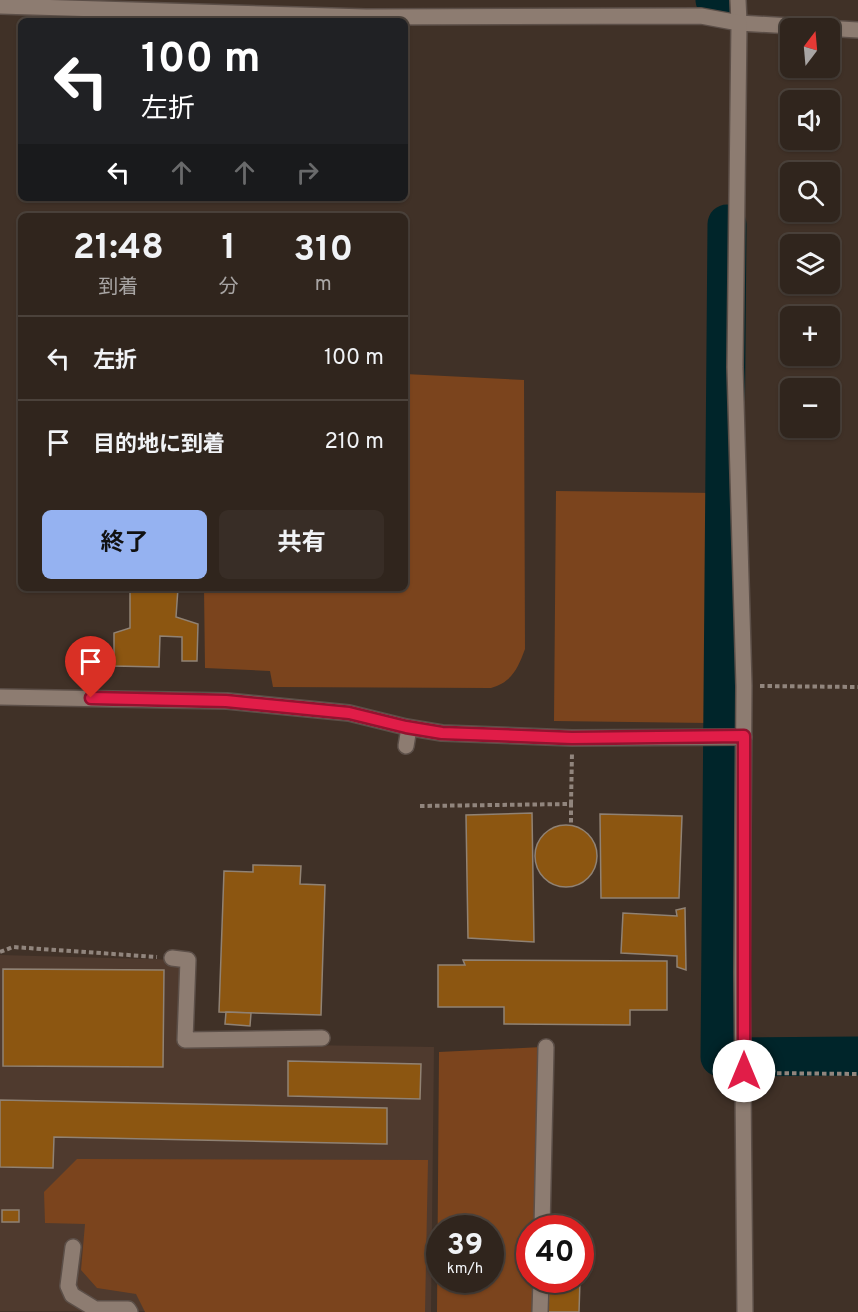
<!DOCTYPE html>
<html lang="ja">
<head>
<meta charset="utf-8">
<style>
  body { margin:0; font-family:Overpass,"Noto Sans JP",sans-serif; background:#382d26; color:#f1f3f6; height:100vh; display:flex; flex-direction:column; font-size:22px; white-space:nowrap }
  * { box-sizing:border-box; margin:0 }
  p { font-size:20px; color:#a8a5a4 }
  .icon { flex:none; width:33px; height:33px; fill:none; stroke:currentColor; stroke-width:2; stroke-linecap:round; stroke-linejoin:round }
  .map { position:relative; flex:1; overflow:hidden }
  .sheet { position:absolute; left:18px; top:213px; width:390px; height:378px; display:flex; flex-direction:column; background:#30251d; border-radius:9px; box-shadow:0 2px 4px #0004,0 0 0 2px #4b423b }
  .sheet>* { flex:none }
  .banner { position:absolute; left:18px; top:18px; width:390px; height:183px; border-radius:9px; box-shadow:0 2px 4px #0004,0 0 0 2px #4b423b; background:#202124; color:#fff; overflow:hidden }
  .needle { width:39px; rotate:16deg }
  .tools { position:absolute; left:780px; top:18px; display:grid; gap:12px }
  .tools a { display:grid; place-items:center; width:60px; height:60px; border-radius:9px; background:#30251d; box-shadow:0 2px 4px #0004,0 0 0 2px #4b423b; font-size:30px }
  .speed { position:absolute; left:426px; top:1215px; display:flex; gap:12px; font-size:30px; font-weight:700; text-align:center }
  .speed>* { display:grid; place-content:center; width:78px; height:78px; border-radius:50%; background:#30251d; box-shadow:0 2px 4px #0004,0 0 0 2px #4b423b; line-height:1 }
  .speed small { font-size:15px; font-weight:400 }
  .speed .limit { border:9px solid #d22; background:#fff; color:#111 }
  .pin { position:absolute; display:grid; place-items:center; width:51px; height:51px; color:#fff; margin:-62px -26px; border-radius:50% 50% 50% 0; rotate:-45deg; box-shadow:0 0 6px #0007 }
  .pin .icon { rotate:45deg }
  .me { position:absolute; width:66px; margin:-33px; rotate:0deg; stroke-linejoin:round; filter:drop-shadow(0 0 4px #0008) }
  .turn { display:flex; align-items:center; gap:21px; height:126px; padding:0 24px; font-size:27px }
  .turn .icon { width:78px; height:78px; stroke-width:2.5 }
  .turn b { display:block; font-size:42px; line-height:51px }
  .lanes { display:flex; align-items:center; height:57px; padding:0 24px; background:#0003; justify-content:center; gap:30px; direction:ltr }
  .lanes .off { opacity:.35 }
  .eta { display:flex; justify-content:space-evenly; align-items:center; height:102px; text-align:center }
  .eta b { font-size:36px; font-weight:700; line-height:42px }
  .action { display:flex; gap:12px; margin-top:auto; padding:12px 24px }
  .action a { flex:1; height:69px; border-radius:9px; background:#95b2f1; color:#111; font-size:24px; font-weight:700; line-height:69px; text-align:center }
  .action a+a { background:#382d26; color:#f1f3f6 }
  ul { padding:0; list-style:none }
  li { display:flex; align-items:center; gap:18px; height:84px; padding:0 24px; border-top:2px solid #4b423b }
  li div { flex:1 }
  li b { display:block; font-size:22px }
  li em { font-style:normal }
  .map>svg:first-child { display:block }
</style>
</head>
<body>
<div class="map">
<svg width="858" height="1312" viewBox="0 0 858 1312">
  <rect width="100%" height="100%" fill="#403127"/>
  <path fill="#4f3a2e" d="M0,955L182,960L181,1043L434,1047L431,1312L0,1311Z"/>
  <g fill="#7b441d" fill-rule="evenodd">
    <path d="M405,374L524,380L525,649C518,668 512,682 491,688L273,687L270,671L205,668L204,588H405Z"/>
    <path d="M556,491L715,493L713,717H708V723L554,721Z"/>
    <path d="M542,1047L538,1228H530V1280H537L536,1312H437L439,1052ZM440,1228H490V1280H440Z"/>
    <path d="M77,1159L428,1160L425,1312H145L136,1294L97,1288L81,1270L85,1224L45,1223L44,1192Z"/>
  </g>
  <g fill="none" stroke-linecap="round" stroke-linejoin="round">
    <g stroke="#00252a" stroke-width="39">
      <path d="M715,0L716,2"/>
      <path d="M727,224L720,1057L858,1056"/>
    </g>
  </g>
  <g fill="#8c5611" stroke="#908274" stroke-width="1.5">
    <path d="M130,588H178L176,617L198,624L197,661H182V637L160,636L159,667L114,666V633L130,628Z"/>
    <path d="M532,813L534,942L468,938L466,815Z"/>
    <path d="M600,814L682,816L679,898H601Z"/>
    <circle cx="566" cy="856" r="31"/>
    <path d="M253,865L301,866L300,884L325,885L321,1015L219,1012L224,871L253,872Z"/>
    <path d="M685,908L686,970L677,967V956L621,953L623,913L677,916L676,910Z"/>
    <path d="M463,960L667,961V1010H630V1025L504,1024V1007H438V965H465Z"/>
    <path d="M3,969L164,970L163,1067L3,1066Z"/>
    <path d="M226,1012L251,1013L250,1026L225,1024Z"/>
    <path d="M288,1061L421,1064L420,1099L288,1096Z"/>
    <path d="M0,1100L387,1108V1144L54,1137L53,1168L0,1167Z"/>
    <rect x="2" y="1210" width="17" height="12"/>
    <path d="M549,1280H580L579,1312H548Z"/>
  </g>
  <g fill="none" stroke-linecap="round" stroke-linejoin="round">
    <g stroke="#5c4f48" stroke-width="18">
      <g id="minor">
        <path d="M738,0L739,23L858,30"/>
        <path d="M0,6L366,17L701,16L739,23L735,367L744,686L742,973L745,1312"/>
        <path d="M0,697L227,701L349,713L406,727L442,733L572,738L744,737"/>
        <path d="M406,746L409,728"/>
        <path d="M172,958L188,960L185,1040L322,1038"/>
        <path d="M542,1228L546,1047"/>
        <path d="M73,1247L68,1286L72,1295L95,1309H128L130,1312"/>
        <path d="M540,1312L541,1280"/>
      </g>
    </g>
    <g stroke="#91857d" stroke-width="4" stroke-dasharray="4.5 3" stroke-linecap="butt">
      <path d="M760,686L858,687"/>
      <path d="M571,804L572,753"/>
      <path d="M420,806L571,804V825"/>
      <path d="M0,952L13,947L157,957"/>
      <path d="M762,1073L858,1074"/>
    </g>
    <use href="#minor" stroke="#8d7c71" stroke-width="15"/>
  </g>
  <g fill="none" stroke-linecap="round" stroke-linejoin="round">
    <g stroke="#92132f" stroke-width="15">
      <path id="route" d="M91,698L226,701L349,713L406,727L442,733L572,738L744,736V1071"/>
    </g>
    <use href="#route" stroke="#e11d48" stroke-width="10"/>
  </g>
</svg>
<div class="tools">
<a><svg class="needle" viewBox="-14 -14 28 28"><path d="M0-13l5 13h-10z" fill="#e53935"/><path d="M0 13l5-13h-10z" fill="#a8a5a4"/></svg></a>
<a><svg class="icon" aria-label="sound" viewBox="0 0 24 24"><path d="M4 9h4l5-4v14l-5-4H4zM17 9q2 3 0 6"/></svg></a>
<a><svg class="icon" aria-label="search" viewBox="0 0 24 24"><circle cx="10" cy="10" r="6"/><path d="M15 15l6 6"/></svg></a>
<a><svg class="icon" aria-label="layers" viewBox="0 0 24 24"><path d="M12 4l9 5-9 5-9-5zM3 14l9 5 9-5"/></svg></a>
<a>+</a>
<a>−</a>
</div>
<div class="speed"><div>39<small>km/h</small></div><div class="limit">40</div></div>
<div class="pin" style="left:91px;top:698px;background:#d93025"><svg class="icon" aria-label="arrive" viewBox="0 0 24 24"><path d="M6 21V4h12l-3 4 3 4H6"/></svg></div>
<svg class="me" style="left:744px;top:1071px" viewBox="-20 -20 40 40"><circle r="19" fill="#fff"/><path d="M0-13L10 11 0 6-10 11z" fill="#e11d48"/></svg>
<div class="banner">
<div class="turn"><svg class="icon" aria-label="left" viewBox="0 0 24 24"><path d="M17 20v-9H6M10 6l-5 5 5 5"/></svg><div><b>100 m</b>左折</div></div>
<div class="lanes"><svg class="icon" aria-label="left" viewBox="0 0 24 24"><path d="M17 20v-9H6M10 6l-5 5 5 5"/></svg><svg class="icon off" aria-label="ahead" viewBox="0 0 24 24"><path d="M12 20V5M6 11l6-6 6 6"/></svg><svg class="icon off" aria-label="ahead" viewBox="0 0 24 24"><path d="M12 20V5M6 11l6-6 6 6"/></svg><svg class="icon off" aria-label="right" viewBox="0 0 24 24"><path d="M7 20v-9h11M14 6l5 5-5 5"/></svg></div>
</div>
<section class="sheet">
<div class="eta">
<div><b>21:48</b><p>到着</p></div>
<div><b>1</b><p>分</p></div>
<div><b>310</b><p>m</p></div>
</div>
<ul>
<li><svg class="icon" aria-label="left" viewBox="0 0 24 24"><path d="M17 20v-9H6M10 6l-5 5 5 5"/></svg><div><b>左折</b></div><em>100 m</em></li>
<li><svg class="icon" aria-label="arrive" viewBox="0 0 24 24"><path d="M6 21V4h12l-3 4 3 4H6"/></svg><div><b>目的地に到着</b></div><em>210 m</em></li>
</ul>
<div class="action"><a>終了</a><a>共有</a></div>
</section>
</div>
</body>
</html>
